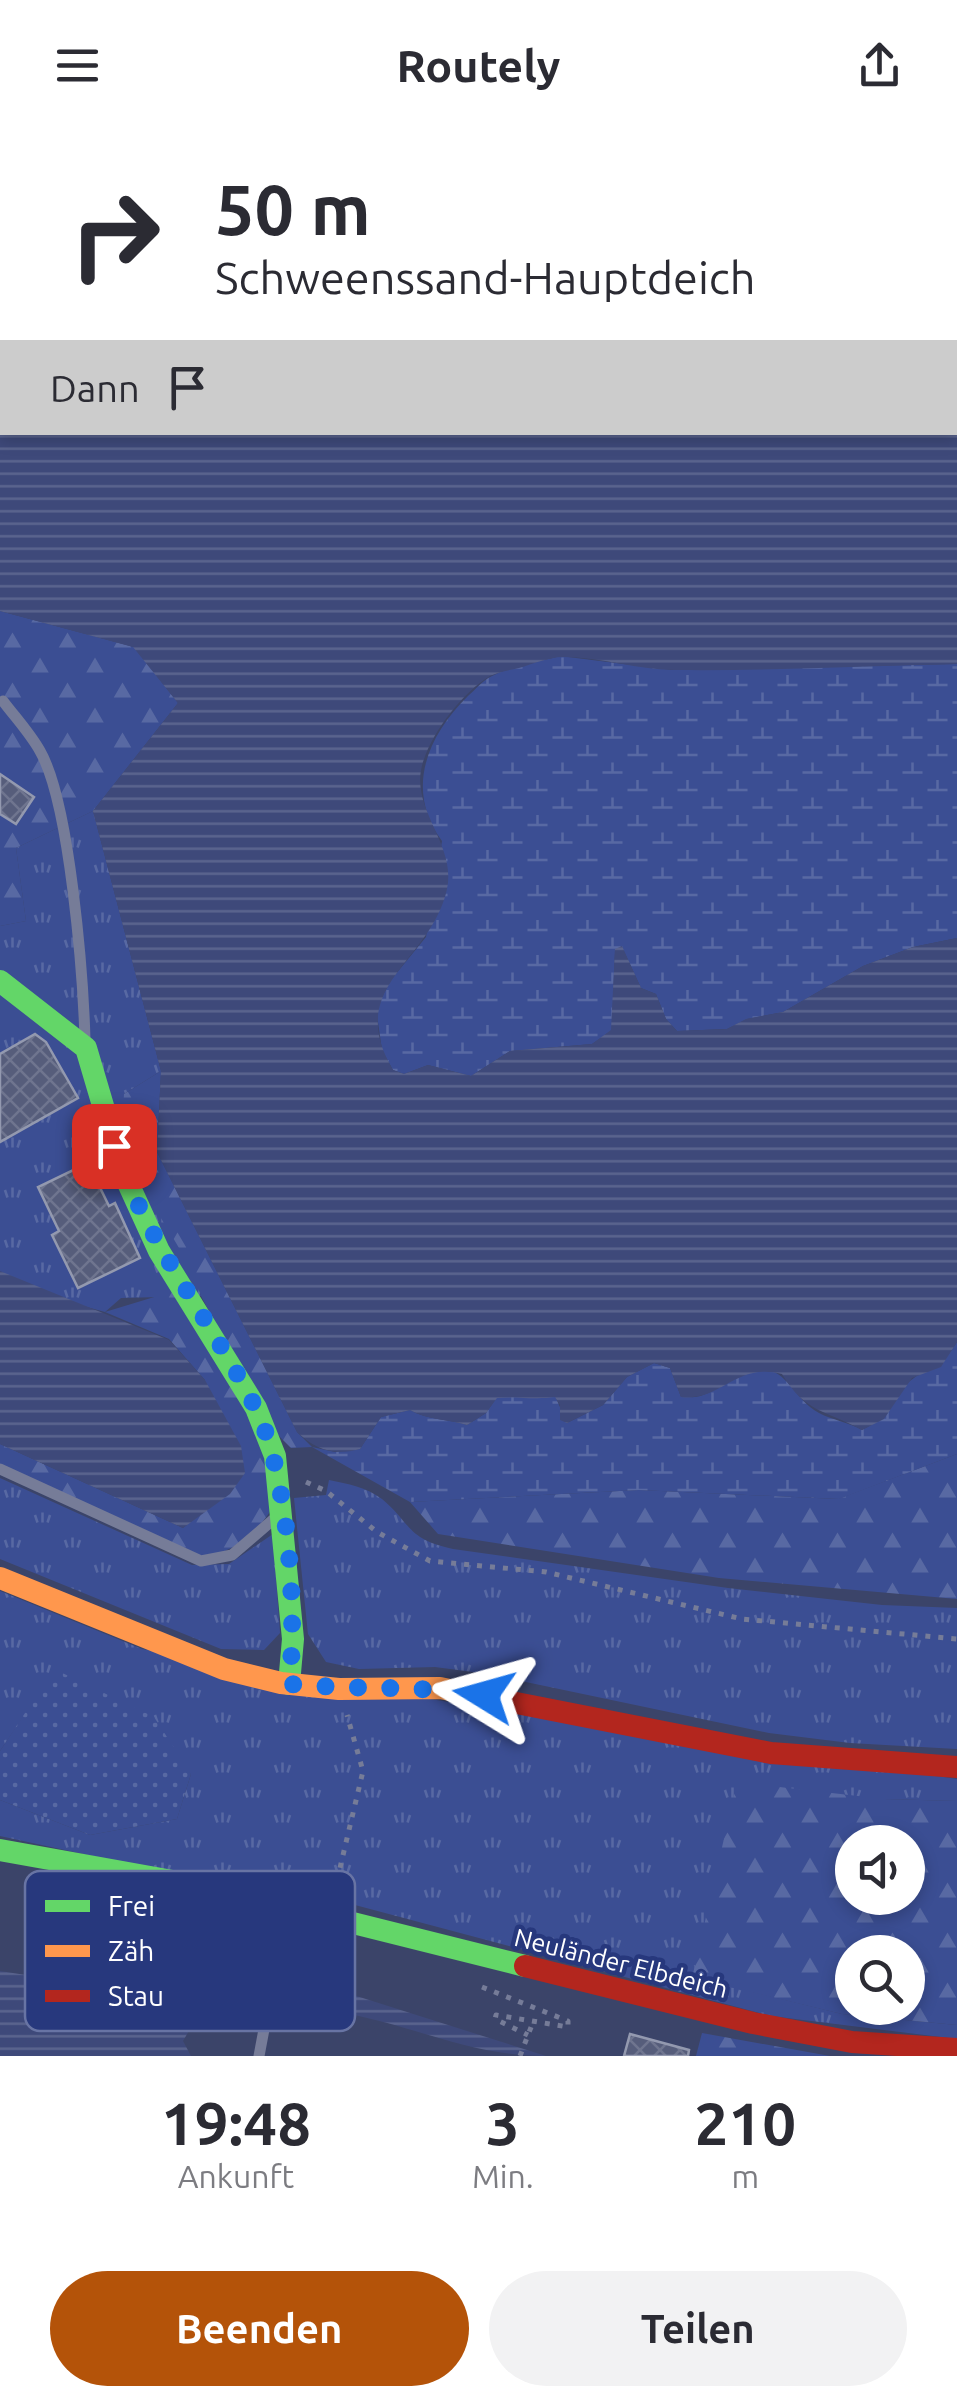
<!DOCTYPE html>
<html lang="de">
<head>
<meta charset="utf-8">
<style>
  body { margin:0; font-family:Ubuntu,sans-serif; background:#f2f2f3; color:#2b2b33; height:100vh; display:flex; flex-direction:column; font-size:38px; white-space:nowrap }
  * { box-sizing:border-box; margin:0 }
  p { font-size:32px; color:#7c7c81 }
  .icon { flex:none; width:55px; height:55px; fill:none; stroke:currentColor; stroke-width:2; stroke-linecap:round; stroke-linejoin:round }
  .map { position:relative; height:1926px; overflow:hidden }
  .panel { display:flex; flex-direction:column; background:#fff; flex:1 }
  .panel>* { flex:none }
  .guide { position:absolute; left:0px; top:0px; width:958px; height:305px; box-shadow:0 5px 15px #0003; background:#fff; color:#2b2b33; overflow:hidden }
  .buttons { position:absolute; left:835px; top:1695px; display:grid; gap:20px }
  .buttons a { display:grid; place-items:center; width:90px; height:90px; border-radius:50%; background:#fff; box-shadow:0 5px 15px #0003; font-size:50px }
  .pin { position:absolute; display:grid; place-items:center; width:85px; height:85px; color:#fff; margin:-42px; border-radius:20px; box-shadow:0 5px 15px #0006 }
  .me { position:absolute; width:110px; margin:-55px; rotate:278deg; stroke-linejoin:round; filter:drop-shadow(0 0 8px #0008) }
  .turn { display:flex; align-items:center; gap:35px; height:210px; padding:0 50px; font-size:45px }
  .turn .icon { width:130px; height:130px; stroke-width:2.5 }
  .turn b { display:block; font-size:70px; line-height:85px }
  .then { display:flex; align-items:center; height:95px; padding:0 50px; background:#0003; gap:20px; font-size:38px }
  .eta { display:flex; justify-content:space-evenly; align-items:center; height:170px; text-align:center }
  .eta b { font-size:60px; font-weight:700; line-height:70px }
  .button { display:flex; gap:20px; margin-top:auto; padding:20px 50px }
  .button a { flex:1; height:115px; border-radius:60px; background:#b45309; color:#fff; font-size:40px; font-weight:700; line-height:115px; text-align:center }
  .button a+a { background:#f2f2f3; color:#2b2b33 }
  header { display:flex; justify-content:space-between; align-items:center; height:130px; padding:0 50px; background:#fff; font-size:45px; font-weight:700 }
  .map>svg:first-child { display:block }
</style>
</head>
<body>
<header><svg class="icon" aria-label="menu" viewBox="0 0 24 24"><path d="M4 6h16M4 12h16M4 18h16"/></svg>Routely<svg class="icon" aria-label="share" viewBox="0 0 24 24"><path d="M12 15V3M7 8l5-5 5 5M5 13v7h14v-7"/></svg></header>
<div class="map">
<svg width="957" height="1926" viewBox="0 0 957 1926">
  <defs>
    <pattern id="grass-tufts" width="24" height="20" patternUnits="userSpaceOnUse" patternTransform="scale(2.5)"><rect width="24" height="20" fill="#3b4e93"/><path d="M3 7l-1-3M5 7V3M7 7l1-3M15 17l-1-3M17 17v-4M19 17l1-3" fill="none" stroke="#5869a3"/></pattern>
    <pattern id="forest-firs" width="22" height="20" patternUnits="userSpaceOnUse" patternTransform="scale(2.5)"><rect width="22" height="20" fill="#3b4e93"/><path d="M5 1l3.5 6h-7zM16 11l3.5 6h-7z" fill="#5869a3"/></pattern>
    <pattern id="wetland-marsh" width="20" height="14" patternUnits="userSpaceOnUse" patternTransform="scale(2.5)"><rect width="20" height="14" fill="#3b4e93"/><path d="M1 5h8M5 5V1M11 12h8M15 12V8" fill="none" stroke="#5869a3"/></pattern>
    <pattern id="park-dots" width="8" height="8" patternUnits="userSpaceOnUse" patternTransform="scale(2.5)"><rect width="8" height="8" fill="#3b4e93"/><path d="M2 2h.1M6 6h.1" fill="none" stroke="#5869a3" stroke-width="1.8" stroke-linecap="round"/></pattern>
    <pattern id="water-rules" width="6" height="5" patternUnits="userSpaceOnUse" patternTransform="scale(2.5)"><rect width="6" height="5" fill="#3e497a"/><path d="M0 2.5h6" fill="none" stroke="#5b648e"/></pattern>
    <pattern id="building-cross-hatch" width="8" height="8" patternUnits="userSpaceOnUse" patternTransform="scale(2.5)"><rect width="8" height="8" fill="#565d7b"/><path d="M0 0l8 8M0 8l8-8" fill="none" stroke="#6f758f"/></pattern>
  </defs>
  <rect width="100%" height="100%" fill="#3b4469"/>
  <g fill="url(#grass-tufts)">
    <path d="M93,681L161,941L124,964L150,1068L195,1143L201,1166L121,1168L105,1182L0,1153V796L26,791L16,718Z"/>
    <path d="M0,1348L192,1435L229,1434L273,1404L280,1503L264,1520L221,1519L0,1429Z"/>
    <path d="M329,1350C348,1354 366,1357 382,1369C412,1394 406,1409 453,1419L728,1458L882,1475L957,1478V1619L850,1613L769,1603L488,1544L435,1537L359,1539L326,1532L308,1504L294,1368L326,1365Z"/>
    <path d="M0,1461L142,1519L454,1573L957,1649V1671L884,1669L692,1847L842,1884L957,1895V1909L771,1886L325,1767L324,1776L0,1706V1670L90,1705L177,1689L191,1644L55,1540L0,1621Z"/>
  </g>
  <g fill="url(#forest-firs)" fill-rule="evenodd">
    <path d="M0,481L134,517L178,573L93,681L16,718L26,791L0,796Z"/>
    <path d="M161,941L157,1022L297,1302L312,1317L291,1318L273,1300L201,1166C187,1115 127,1051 122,1003C120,991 124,976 124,964Z"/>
    <path d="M174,1161L259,1300L273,1377C256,1404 234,1424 201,1426L0,1336V1314L183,1398L205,1380V1250L169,1209L105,1182Z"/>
    <path d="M957,1324V1469L719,1448L438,1404L410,1372L639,1360L838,1369Z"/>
    <path d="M737,1652L884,1669L957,1671V1895L842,1884L692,1848ZM852,1712H908V1768H852ZM852,1822H908V1878H852Z"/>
    <path d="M702,1903L830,1926H696Z"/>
  </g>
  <g fill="url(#wetland-marsh)">
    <path d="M560,526L672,540L957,534V808L913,817L863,836L783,882L747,889L727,899L677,901L666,889L656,864L641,858L622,817L615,820L612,900L592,914L510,921L471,946L428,935L404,944L393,940L382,920L376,878L391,850L426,807L442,711C405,661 426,607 468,566C475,560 483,550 492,546C511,536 538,532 560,526Z"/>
    <path d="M957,1212V1324L839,1369L639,1360L410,1372L312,1317L335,1322L360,1319L381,1287L410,1280C427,1290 448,1289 467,1295L486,1283L497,1267L555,1266L567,1293L603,1275L627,1247L654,1233L670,1238L681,1267C713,1270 716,1253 744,1243C786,1227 789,1267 819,1283C832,1290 848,1292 862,1300C897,1283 891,1264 914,1248C938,1230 936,1245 957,1212Z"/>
  </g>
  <path fill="url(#park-dots)" d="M54,1539L154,1587L191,1644L177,1689L90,1705L0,1670V1621Z"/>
  <g fill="url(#water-rules)" fill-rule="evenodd">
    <path d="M0,0H957V534C864,536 769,541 676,540C638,540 601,527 563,527C549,527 533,534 519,538C510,540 498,542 490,546C463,562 434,600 424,629C406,677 457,712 447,759C431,833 343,855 393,940L404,944L428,935L471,946L510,921L592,914L611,900L615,819L622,816L641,858L656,864L666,889L677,901L727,899L746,889L783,882L863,836L913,817L957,808V1212L941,1237L912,1248L884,1289L862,1300C826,1280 805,1283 782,1244C735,1232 723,1271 681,1267L670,1238L654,1233L627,1247L603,1275L567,1293L560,1290V1275L555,1267C534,1270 517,1266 497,1268L486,1283L467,1295C447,1289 427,1290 410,1280L381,1287L360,1319C334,1326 316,1320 297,1302L157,1022L161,941L93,681L178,573L133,517L0,481ZM955,2V302H2V2Z"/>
    <path d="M0,1141L169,1210L205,1250L241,1316L245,1343L230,1364L183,1398L0,1314Z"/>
    <path d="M0,1841L175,1868L231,1852L347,1863L546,1926C471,1926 415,1896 344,1883C293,1874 241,1878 193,1894L183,1911L191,1926H0Z"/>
  </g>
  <g fill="url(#building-cross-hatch)" stroke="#9399af" stroke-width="2.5">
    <path d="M0,644L34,667L16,694L0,684Z"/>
    <path d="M35,904L46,912L78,968L0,1012V924Z"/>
    <path d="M88,1033L109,1076L115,1073L140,1128L78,1158L52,1105L59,1101L38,1057Z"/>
    <path d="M630,1904L689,1920L688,1926H624Z"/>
  </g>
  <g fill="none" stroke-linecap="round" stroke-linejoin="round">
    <g stroke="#767c98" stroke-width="5" stroke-dasharray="5 8" stroke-linecap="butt">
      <path d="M306,1352L326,1361L377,1402L430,1431L546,1442L742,1489L957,1509"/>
      <path d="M334,1763L363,1641L347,1585"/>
      <path d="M482,1857L568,1891V1897L496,1885L495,1889L528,1905"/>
      <path d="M520,1926L533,1892"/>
    </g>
    <g stroke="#767c98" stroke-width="11">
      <path d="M3,571C15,587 30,603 40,621C70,673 83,845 85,909"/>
      <path d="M0,1339L201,1431L232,1425L274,1389"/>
      <path d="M259,1926L277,1830V1779"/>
    </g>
    <g stroke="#63d668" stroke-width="22">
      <path d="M0,851L86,918L122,1040L159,1121L256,1278L275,1326L293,1509L289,1554"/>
      <path d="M0,1720L217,1759L525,1836"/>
    </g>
    <path stroke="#ff974d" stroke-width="22" d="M0,1448L224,1539L281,1553L339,1559L440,1558L506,1571"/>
    <g stroke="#b3261e" stroke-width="22">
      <path d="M506,1571L771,1623L957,1637"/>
      <path d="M525,1836L753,1893L852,1912L957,1919"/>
    </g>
  </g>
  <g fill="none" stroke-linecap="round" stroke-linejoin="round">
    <path stroke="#1a73e8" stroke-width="18" stroke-dasharray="0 32.4" d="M114,1016C148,1115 209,1186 255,1277C288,1341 298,1483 289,1554C355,1560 419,1555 484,1565"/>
  </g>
  <g text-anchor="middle" stroke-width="9" stroke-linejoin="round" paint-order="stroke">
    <g font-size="25" fill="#fff" stroke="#27387d">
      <text transform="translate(621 1833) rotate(14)" y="9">Neuländer Elbdeich</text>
    </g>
  </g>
  <rect x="25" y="1741" width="330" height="160" rx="15" fill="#27387d" stroke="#6874a4" stroke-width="2.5"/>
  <rect x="45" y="1770" width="45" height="12" fill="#63d668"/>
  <rect x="45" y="1815" width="45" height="12" fill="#ff974d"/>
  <rect x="45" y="1860" width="45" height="12" fill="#b3261e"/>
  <g font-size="28" fill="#fff">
    <text x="108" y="1786">Frei</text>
    <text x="108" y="1831">Zäh</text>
    <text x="108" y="1876">Stau</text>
  </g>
</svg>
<div class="buttons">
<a><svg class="icon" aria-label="sound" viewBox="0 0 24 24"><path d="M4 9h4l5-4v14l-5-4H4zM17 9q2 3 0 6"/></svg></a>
<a><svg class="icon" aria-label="search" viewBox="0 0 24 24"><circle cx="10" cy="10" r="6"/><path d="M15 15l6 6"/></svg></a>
</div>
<div class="pin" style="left:114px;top:1016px;background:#d93025"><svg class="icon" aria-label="arrive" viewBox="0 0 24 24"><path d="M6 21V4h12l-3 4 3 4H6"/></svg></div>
<svg class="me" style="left:484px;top:1565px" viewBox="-20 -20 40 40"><path d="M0-17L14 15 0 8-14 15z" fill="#1a73e8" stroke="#fff" stroke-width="4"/></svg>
<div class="guide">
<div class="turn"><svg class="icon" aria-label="right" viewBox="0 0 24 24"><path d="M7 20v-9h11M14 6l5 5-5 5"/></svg><div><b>50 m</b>Schweenssand-Hauptdeich</div></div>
<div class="then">Dann<svg class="icon" aria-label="arrive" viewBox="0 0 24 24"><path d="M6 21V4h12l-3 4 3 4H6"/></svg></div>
</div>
</div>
<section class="panel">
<div class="eta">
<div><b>19:48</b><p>Ankunft</p></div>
<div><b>3</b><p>Min.</p></div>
<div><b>210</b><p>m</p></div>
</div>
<div class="button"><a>Beenden</a><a>Teilen</a></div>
</section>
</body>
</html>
